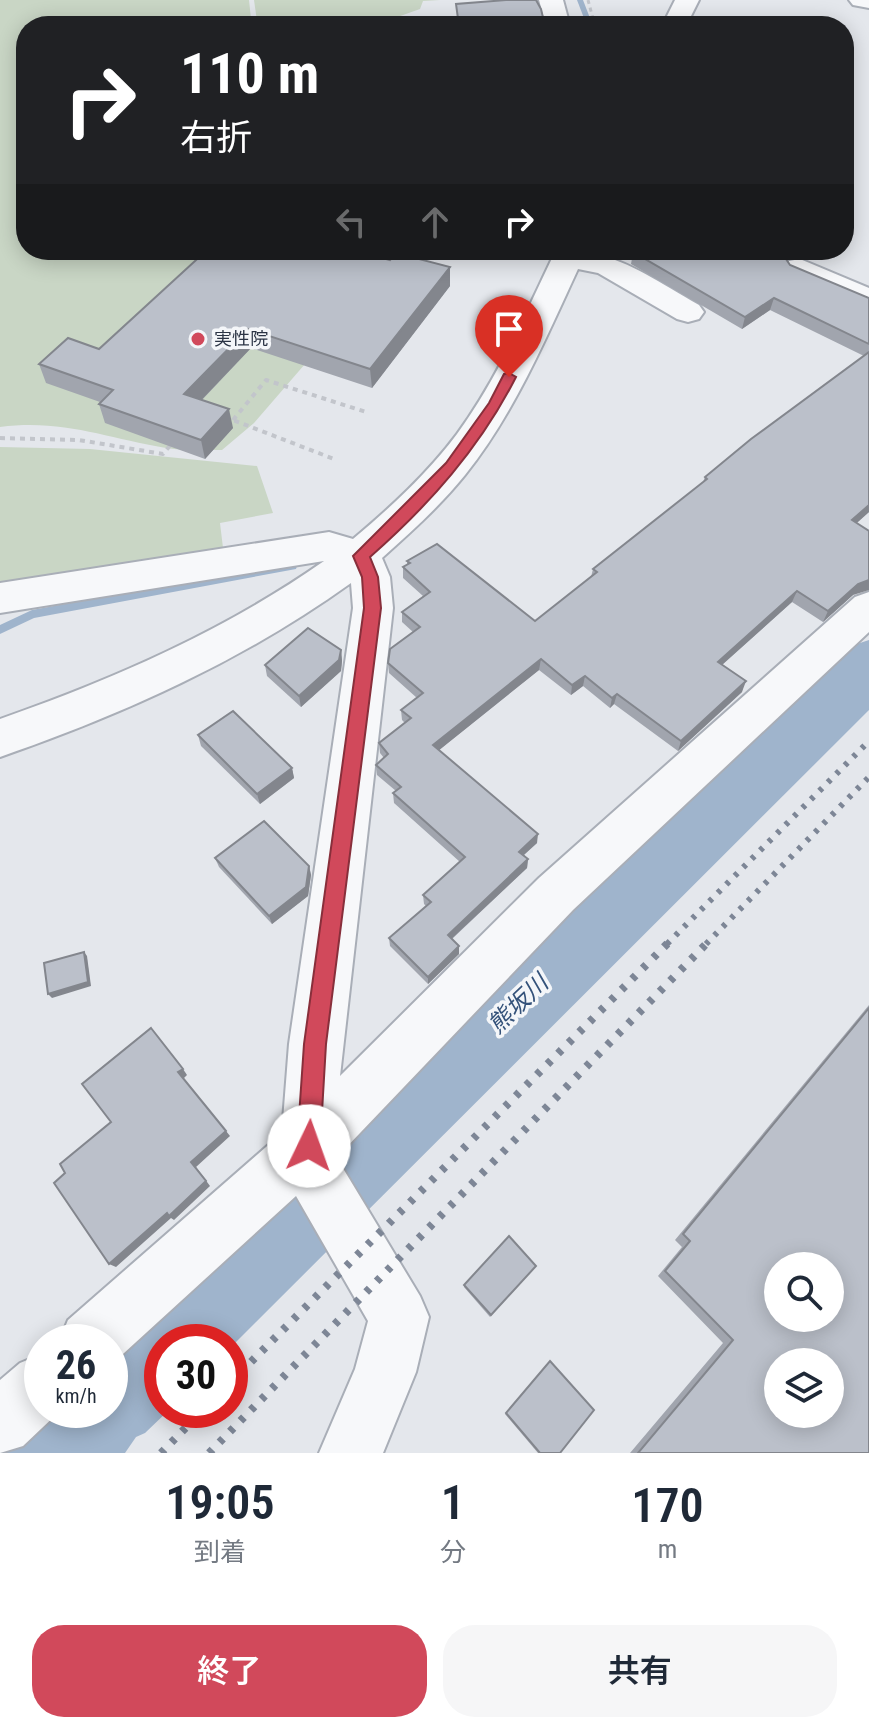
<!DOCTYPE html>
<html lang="ja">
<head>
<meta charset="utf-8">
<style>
  body { margin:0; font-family:"Roboto Condensed","Noto Sans JP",sans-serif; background:#f6f6f7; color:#1f2937; height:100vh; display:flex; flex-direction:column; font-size:30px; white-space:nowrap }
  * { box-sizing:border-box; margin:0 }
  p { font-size:26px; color:#747a83 }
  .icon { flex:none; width:44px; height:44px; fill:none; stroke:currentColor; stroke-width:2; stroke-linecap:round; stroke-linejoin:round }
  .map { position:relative; height:1453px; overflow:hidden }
  .side { display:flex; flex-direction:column; background:#fff; flex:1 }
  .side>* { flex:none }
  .guide { position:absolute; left:16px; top:16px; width:838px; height:244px; border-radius:32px; box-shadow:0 4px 20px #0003; background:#202124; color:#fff; overflow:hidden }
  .tools { position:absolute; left:764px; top:1252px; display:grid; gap:16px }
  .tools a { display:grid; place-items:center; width:80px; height:80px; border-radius:50%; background:#fff; box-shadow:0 4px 20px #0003; font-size:40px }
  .speed { position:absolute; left:24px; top:1324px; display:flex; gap:16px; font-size:40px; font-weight:700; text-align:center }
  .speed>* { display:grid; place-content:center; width:104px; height:104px; border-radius:50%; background:#fff; box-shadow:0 4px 20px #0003; line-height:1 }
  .speed small { font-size:20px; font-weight:400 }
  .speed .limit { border:12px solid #d22; background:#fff; color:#111 }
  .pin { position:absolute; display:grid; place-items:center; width:68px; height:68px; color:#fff; margin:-82px -34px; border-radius:50% 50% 50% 0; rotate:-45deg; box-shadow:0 0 8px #0007 }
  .pin .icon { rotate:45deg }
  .me { position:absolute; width:88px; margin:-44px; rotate:3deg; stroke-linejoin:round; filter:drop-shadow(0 0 6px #0008) }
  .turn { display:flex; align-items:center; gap:28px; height:168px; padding:0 32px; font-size:36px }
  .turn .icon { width:104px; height:104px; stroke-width:2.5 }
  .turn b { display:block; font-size:56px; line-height:68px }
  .lanes { display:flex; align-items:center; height:76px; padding:0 32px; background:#0003; justify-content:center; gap:40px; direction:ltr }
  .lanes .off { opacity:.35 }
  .eta { display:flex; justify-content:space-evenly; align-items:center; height:136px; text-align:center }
  .eta b { font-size:48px; font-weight:600; line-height:56px }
  .action { display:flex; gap:16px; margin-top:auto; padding:16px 32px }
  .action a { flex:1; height:92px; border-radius:32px; background:#d1495b; color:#fff; font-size:32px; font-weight:600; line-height:92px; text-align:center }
  .action a+a { background:#f6f6f7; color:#1f2937 }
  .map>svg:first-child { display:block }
</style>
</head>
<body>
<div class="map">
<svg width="869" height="1453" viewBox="0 0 869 1453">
  <rect width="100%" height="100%" fill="#e4e7ec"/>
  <g fill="#c9d6c5">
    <path d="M0,0H249L251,19L235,26H26V250H311L305,364L254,423L222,450C204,450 184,451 166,448C105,438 64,419 0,427Z"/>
    <path d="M254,0H440L423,1L420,9L372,26H245L257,21Z"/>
    <path d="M0,447L90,449L257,466L273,513L220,523L223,548L0,585Z"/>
  </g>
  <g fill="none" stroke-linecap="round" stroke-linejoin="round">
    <g fill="#9fb4cc" fill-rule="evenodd">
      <path d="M577,0H583L593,26H587Z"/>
      <path d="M292,562L296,563L297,566L296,569L34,618L0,634V625L32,610Z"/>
    </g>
    <path fill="#9fb4cc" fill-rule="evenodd" d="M869,640V710L230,1348V1342H162V1410H169L145,1433L136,1437L125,1453H2L17,1417L42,1393V1410H110V1342H96L845,648Z"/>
    <g stroke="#a9aeb7" stroke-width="4">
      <g id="minor">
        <path d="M539,0H563L570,26H546Z"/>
        <path d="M675,0H699L686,26H662Z"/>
        <path d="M849,0H869V8L853,5Z"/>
        <path d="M556,250C616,250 646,275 699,305L704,312L699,319L688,322L677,319L598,273L578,269C545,340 514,414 465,475C440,506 411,532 382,558L390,577L393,608L340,1076L539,878L855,597L869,592V632L573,910L339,1155L341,1165L420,1296L429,1317L416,1372L383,1453H319L355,1369L368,1321L296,1196L112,1364L110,1342H59L68,1320L282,1133L289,1044L353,608L351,583C244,660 124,714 0,757V719C114,679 224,631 324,561L0,613V583L329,532L353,539C391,507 427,474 457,434C498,378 526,312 556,250Z"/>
        <path d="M800,259L869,288V310L789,275L784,268L789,261Z"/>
        <path d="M42,1354V1410H61L23,1446L0,1453V1380L20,1363Z"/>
      </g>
    </g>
    <path stroke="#c2c5cb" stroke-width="3" stroke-dasharray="4 4" stroke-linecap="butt" d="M588,0L595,26"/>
    <g stroke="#c2c5cb" stroke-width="4" stroke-dasharray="5 5" stroke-linecap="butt">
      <path d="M225,417L334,459"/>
      <path d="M233,420L266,380L366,412"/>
      <path d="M0,438L79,440L163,454L173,442"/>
    </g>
    <use href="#minor" fill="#f7f8fa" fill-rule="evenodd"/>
    <g stroke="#7d8696" stroke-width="6" stroke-dasharray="4 8" stroke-linecap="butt">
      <path d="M667,944L869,741"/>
      <path d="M706,944L869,777"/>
    </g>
    <g stroke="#7d8696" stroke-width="8" stroke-dasharray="5 10" stroke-linecap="butt">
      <path d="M230,1383L669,942"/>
      <path d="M161,1453L203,1410"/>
      <path d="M209,1453L708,942"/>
    </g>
  </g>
  <g fill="#a1a5ae">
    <path d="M627,250H813L803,257L786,259L790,265L869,298V512L856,523L853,595L823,622L792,602L722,665L742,692L678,751L614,704L610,708L583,686L571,695L539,670L439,750L537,843L524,855L528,859L527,868L452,939L459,954L428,984L390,946L389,938L426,906L424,904L423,895L460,862L394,803L393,793L396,791L377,775L376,765L384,758L380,753L379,743L405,723L402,720L401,710L417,698L389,673L388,663L413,632L402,622V612L423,596L403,578V567L407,565V561L535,621L591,577L593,569L703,482L705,477L864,356L770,310L742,329L631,264L633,253Z"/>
    <path d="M390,260L450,267V286L372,388L251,348L202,400L233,428L205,459L105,423L99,404L100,402L46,383L39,364L99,349Z"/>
    <path d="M341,650L342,661L341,671L301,707L267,676L265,665Z"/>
    <path d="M198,735L292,768L294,778L260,804L201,746Z"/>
    <path d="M215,858L309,866L311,875L308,896L272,924L219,867Z"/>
    <path d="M869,1005V1453H630L723,1343L658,1276L682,1247L675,1240Z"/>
    <path d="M536,1266L490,1317L464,1287V1285Z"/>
    <path d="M550,1361L560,1453H538L505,1414Z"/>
  </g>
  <g fill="#83868d">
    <path d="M789,250H813L803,257L787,259L784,256Z"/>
    <path d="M450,267V286L372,388L370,369Z"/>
    <path d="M774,298L770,310L742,329L745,317Z"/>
    <path d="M248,329L251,348L189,413L184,394Z"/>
    <path d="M229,409L233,428L205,459L201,440Z"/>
    <path d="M869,505V512L847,532L852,520Z"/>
    <path d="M869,580V590L853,595L823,622L828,611L858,584Z"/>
    <path d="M797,591L792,602L714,672L718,662Z"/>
    <path d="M341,650L342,661L341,671L301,707L299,696Z"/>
    <path d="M541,659L539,670L433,755V745Z"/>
    <path d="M585,676L583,686L571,695L572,685Z"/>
    <path d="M746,681L742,692L678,751L681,741Z"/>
    <path d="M617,694L614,704L610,708L612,698Z"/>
    <path d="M292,768L294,778L260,804L257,794Z"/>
    <path d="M538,834L537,843L518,860L519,852Z"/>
    <path d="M528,859L527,868L447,943L448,935Z"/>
    <path d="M309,866L311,875L308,896L272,924L269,916Z"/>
    <path d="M459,946V954L428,984V977Z"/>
    <path d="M84,952L87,956L91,986L52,998L48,994Z"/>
    <path d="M183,1069L187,1075L183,1079L178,1072Z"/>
    <path d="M226,1131L230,1136L196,1167L210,1186L174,1220L171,1218L116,1267L109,1264L167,1213L191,1162Z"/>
  </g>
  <g fill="#bbc0ca" stroke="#83868d" stroke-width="2" fill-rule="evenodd">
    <path d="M506,0H536L541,9L545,26H459L456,4Z"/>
    <path d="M207,250H353L390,260L396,253L450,267L370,369L248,329L184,394L229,409L201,440L99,404L113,390L39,364L68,338L99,349Z"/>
    <path d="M636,250H789L784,256L790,265L869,298V344L774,298L745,317L633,252Z"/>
    <path d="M869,352V505L852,520L869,531V580L858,584L828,611L797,591L718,662L746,681L681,741L617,694L612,698L585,676L572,685L541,659L433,745L538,834L519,852L528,859L448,935L459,946L428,977L389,938L431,902L423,895L465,857L393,793L401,787L376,765L388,754L379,743L411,718L401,710L423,693L388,663L390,649L420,627L402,612L430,592L403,567L410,563L407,561L437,544L535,621L597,572L593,569L707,479L705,477L751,439Z"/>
    <path d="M308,628L341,650L339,660L299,696L265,665Z"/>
    <path d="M233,711L292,768L257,794L198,735Z"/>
    <path d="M264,821L309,866L306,887L269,916L215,858Z"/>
    <path d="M84,952L88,982L48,994L44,963Z"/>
    <path d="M869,1008V1453H638L733,1340L665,1271L690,1241L683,1234ZM778,1266H830V1318H778ZM778,1362H830V1414H778Z"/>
    <path d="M151,1028L183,1069L178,1072L226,1131L191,1162L206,1181L169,1216L167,1213L109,1264L54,1183L65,1173L60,1164L111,1122L82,1084Z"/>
    <path d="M509,1236L536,1266L491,1315L464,1285Z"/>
    <path d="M550,1361L594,1410L560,1453H540L506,1413Z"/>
  </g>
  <path fill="#d1495b" stroke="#882f3b" stroke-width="2" d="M509,373L516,377C480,448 429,505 370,557L378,577L381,608L326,1044L320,1146L317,1154L309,1158L301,1154L297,1146L304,1044L364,608L362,577L353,556L446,463L489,403L504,374Z"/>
  <circle fill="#d1495b" stroke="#f4f6f9" stroke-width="3" cx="198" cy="339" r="8"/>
  <g text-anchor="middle" stroke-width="7" stroke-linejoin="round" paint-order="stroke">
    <g font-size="18" fill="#2b3445" stroke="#f4f6f9" text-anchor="start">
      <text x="214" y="345">実性院</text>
    </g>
    <g font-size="24" font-style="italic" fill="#34527a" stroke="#f4f6f9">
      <text transform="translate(518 1004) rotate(-44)" y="8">熊坂川</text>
    </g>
  </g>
</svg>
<div class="tools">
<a><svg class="icon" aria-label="search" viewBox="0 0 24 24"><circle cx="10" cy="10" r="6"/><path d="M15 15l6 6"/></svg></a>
<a><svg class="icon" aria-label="layers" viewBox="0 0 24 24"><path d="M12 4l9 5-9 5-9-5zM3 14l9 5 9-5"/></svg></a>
</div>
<div class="speed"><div>26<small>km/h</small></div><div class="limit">30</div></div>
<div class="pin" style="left:509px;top:377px;background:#d93025"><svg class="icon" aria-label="arrive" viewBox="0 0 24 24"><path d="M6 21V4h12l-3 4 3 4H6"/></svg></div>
<svg class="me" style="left:309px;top:1146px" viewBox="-20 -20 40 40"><circle r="19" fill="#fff"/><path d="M0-13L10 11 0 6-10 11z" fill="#d1495b"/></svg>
<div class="guide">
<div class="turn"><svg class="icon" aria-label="right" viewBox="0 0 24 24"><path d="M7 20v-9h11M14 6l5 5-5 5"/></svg><div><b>110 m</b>右折</div></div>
<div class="lanes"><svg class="icon off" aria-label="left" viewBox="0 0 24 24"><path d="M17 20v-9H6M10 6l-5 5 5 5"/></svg><svg class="icon off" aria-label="ahead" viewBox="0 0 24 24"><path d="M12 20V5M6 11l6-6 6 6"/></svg><svg class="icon" aria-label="right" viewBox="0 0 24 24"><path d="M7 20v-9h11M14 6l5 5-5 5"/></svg></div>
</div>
</div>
<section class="side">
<div class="eta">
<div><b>19:05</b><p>到着</p></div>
<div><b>1</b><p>分</p></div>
<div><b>170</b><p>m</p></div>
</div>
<div class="action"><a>終了</a><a>共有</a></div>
</section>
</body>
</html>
